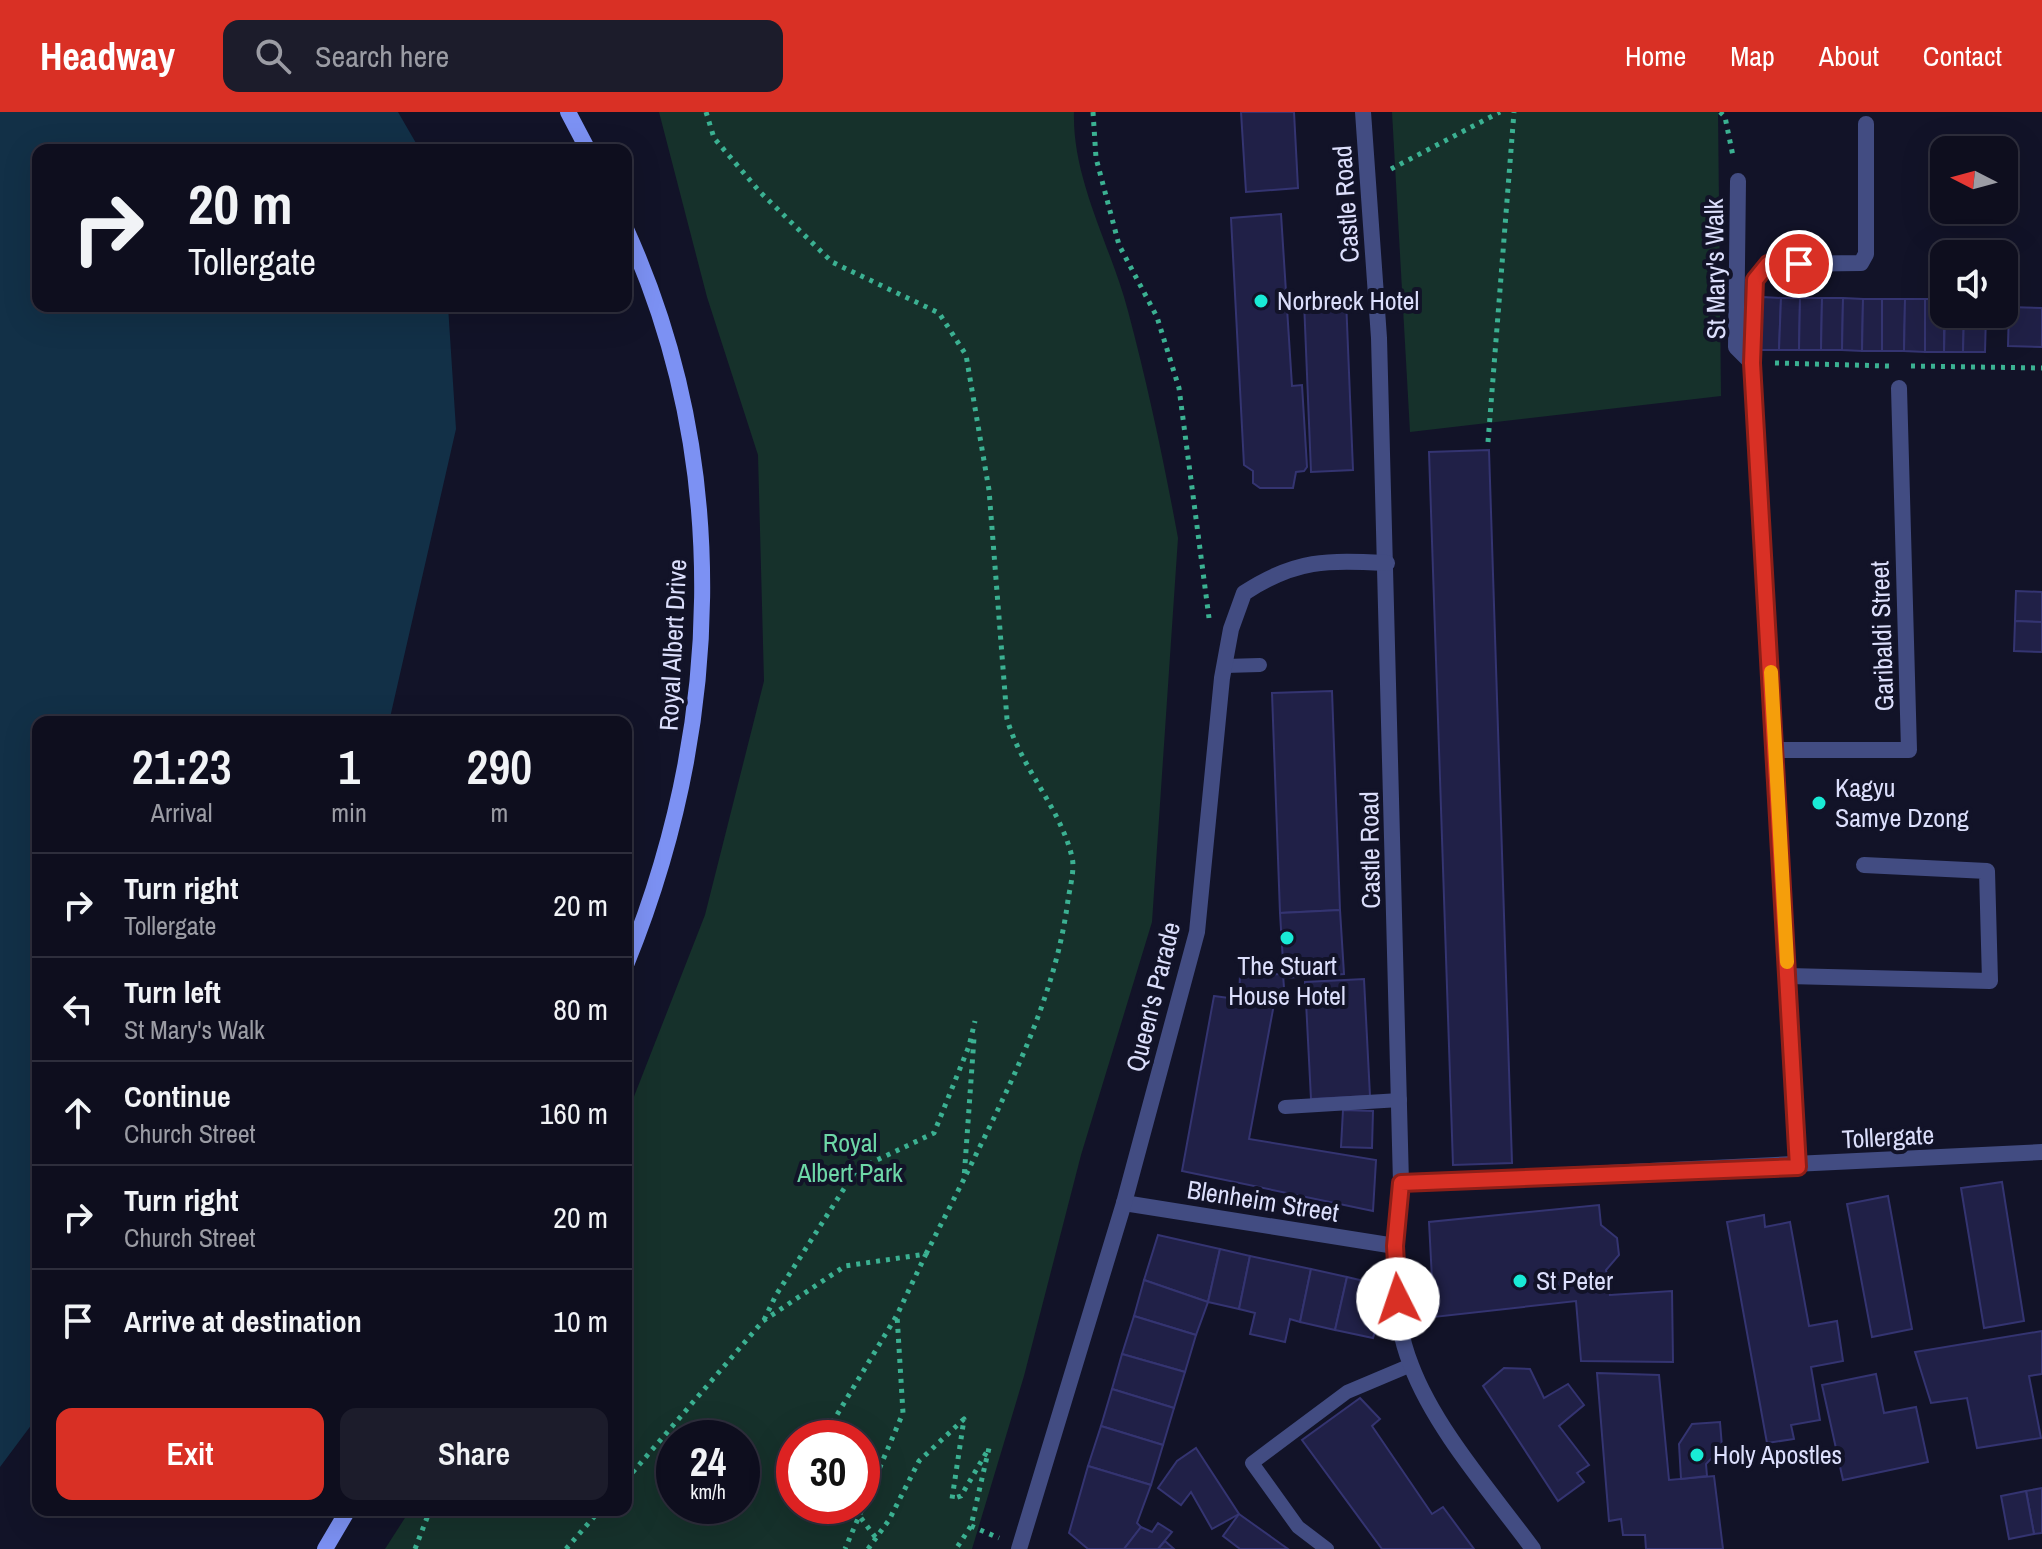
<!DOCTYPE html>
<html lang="en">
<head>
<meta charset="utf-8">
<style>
  body { margin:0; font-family:"Archivo Narrow",sans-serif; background:#1c1c2b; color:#f1f3f6; height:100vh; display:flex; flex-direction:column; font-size:30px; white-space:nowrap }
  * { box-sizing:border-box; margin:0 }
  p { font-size:26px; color:#9b9ca4 }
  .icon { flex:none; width:44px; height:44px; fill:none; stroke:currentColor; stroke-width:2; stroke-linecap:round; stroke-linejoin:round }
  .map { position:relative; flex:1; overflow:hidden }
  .drawer { position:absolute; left:32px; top:604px; width:600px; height:800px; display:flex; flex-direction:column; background:#0e0e1e; border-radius:16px; box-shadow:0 8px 32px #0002,0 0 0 2px #2e2e3c }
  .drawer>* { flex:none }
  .guide { position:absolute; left:32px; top:32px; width:600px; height:168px; border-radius:16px; box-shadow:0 8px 32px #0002,0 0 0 2px #2e2e3c; background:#0e0e1e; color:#f1f3f6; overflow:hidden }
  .needle { width:52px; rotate:276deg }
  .controls { position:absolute; left:1930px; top:24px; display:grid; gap:16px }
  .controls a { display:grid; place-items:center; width:88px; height:88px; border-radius:16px; background:#0e0e1e; box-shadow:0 8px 32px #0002,0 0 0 2px #2e2e3c; font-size:40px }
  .speed { position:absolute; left:656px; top:1308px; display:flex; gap:16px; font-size:40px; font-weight:700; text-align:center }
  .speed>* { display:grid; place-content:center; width:104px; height:104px; border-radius:50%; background:#0e0e1e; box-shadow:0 8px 32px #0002,0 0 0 2px #2e2e3c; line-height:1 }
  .speed small { font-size:20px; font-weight:400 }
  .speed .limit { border:12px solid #d22; background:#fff; color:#111 }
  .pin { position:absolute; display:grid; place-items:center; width:68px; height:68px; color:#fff; margin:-34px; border:4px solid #fff; border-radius:50%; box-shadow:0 2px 8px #0007 }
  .me { position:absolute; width:88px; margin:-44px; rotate:356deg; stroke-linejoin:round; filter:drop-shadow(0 0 6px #0008) }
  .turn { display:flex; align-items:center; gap:28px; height:168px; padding:0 24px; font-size:36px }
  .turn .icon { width:104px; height:104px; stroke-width:2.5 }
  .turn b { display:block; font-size:56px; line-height:68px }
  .eta { display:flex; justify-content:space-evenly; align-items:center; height:136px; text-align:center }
  .eta b { font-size:48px; font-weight:600; line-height:56px }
  .action { display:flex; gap:16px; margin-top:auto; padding:16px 24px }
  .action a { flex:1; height:92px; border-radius:16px; background:#d93025; color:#fff; font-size:32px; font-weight:600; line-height:92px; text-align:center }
  .action a+a { background:#1c1c2b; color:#f1f3f6 }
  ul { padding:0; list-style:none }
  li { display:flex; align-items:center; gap:24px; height:104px; padding:0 24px; border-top:2px solid #2e2e3c }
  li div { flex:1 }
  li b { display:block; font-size:30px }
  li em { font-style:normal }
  header { display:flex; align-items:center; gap:48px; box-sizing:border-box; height:112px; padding:0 40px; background:#d93025; color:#fff }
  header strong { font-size:38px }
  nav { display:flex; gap:44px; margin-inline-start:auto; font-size:28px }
  .search { width:560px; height:72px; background:#1c1c2b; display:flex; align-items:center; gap:20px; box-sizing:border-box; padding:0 28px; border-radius:16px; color:#9b9ca4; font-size:30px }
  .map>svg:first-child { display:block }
</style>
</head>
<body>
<header>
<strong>Headway</strong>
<div class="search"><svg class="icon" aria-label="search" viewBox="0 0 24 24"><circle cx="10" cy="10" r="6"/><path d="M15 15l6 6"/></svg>Search here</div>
<nav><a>Home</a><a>Map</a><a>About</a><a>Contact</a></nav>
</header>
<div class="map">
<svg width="2042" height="1437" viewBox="0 0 2042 1437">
  <rect width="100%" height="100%" fill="#121328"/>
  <g fill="#16312b" fill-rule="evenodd">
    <path d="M659,0H1074C1072,68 1111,134 1128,199C1148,274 1164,350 1178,426L1152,810L1081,1043L1024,1264L972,1437H385L410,1398H626V1005L705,803L764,569L758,343L707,185ZM742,1326V1394H674V1326ZM862,1326V1394H794V1326Z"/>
    <path d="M1392,0H1718L1721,284L1410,320Z"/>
  </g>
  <path fill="#123047" d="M0,0H398L420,38H38V194H448L456,317L389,610H38V1304L0,1355Z"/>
  <g fill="#202047" stroke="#343471" stroke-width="2">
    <path d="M1241,0H1294L1298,76L1246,80Z"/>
    <path d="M1281,102L1292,274L1302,273L1307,355L1304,359L1296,360L1293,376H1260L1253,371V359L1244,353L1231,106Z"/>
    <path d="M1762,185L1781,186L1779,238H1761Z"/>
    <path d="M1781,186H1800L1799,238H1779Z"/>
    <path d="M1800,186H1822L1821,238H1799Z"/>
    <path d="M1822,186H1843L1842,238H1821Z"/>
    <path d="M1843,186L1863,187L1862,239L1842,238Z"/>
    <path d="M1346,187L1353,358L1311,360L1304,189Z"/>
    <path d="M1863,187H1882V239H1862Z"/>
    <path d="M1882,187H1905L1904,239H1882Z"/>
    <path d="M1905,187H1925V240L1904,239Z"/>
    <rect x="1925" y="187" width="19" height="53"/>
    <path d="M2009,195L2042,196V235L2008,234Z"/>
    <path d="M1945,202H1964L1963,240H1944Z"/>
    <path d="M1964,202H1986L1985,240H1963Z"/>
    <path d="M1489,338L1512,1051L1453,1053L1429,340Z"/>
    <path d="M2016,479L2042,480V510L2015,509Z"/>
    <path d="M2015,509L2042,510V540L2014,539Z"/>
    <path d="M1332,579L1340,798L1280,801L1272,581Z"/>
    <path d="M1340,798L1344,862L1284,866L1280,801Z"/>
    <path d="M1283,862L1285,890L1239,887L1240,863Z"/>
    <path d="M1364,867L1370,984L1311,987L1305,870Z"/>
    <path d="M1214,884L1274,892L1249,1027L1376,1048L1373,1099L1182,1059Z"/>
    <path d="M1343,998L1373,999L1372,1036L1341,1035Z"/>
    <path d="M2002,1070L2024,1209L1984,1216L1961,1076Z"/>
    <path d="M1888,1084L1912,1217L1872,1225L1847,1092Z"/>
    <path d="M1599,1093L1601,1113L1617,1126L1619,1143L1606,1158L1610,1183L1672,1179L1673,1250L1581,1249L1576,1189L1434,1205L1429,1110Z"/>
    <path d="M1764,1103L1765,1115L1790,1110L1809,1214L1837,1209L1843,1249L1811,1255L1820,1308L1791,1313L1794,1327L1767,1331L1727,1110Z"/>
    <path d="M1158,1123L1220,1137L1208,1190L1144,1168Z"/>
    <path d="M1220,1137L1250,1144L1239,1197L1208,1190Z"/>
    <path d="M1250,1144L1311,1157L1300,1210L1290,1207L1285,1230L1250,1222L1255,1201L1239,1197Z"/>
    <path d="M1311,1157L1347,1165L1335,1218L1300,1210Z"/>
    <path d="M1347,1165L1377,1172L1373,1194L1382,1196L1373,1226L1335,1218Z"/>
    <path d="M1144,1168L1208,1190L1196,1223L1134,1204Z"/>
    <path d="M1134,1204L1196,1223L1185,1260L1122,1242Z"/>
    <path d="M2042,1219V1262L2029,1264L2041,1326L1977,1336L1967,1286L1931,1291L1915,1240Z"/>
    <path d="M1122,1242L1185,1260L1174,1296L1112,1277Z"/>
    <path d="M1504,1256L1530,1257L1544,1286L1568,1272L1584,1293L1559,1314L1589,1353L1577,1361L1584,1370L1558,1389L1483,1274Z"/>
    <path d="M1597,1261L1659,1263L1669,1368L1714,1364L1723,1437H1646L1645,1423H1623L1621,1407L1609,1409Z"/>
    <path d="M1876,1262L1884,1301L1916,1295L1928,1350L1843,1368L1822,1273Z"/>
    <path d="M1112,1277L1174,1296L1163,1333L1101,1314Z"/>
    <path d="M1360,1286L1380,1307L1372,1314L1432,1402L1443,1395L1474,1437H1382L1302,1328Z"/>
    <path d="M1720,1310L1722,1335L1706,1352L1707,1364L1681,1367L1679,1332L1692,1312Z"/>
    <path d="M1101,1314L1163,1333L1151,1373L1088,1354Z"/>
    <path d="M1196,1336L1239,1402L1212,1417L1191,1380L1181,1393L1158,1376L1177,1349Z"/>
    <path d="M1088,1354L1151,1373L1137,1411L1141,1415L1124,1437H1088L1069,1421Z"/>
    <path d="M2042,1376V1421L2034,1422L2026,1379Z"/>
    <path d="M2026,1379L2034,1422L2009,1427L2001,1384Z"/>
    <path d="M1239,1402L1288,1437H1240L1223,1424Z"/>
    <path d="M1158,1411L1172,1420L1158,1437H1124L1141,1415L1152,1420Z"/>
    <path d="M1165,1429L1174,1437H1158Z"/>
  </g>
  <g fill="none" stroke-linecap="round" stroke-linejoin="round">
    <g stroke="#3bb192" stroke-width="5" stroke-dasharray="4 6" stroke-linecap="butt">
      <path d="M706,0L714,26L760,80L832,150L939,201L966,243L989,378L1007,607C1021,656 1060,695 1072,745C1075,757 1070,775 1068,788C1055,888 1008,977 964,1067"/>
      <path d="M1093,0L1096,46L1119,133L1157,205L1179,276L1209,506"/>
      <path d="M1720,0L1725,5L1733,44"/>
      <path d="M1391,57L1500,0"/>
      <path d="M1775,251L1889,254"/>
      <path d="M1911,254L2042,256"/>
      <path d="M1488,330L1514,0"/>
      <path d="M926,1142L964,1067L974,926"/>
      <path d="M764,1208L776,1183L856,1058L934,1021L969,934L975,909"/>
      <path d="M832,1311L897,1203L903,1301L845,1437"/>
      <path d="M626,1368L763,1209L845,1154L926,1142L897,1203"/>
      <path d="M861,1406L876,1426"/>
      <path d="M971,1414L999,1426"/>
      <path d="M415,1437L430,1398"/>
      <path d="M566,1437L600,1398"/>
      <path d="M868,1437L889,1408L919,1349L964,1307L952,1387L961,1384L989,1336L971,1414L956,1437"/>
    </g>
    <g stroke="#424c82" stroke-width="14">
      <path d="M1225,554L1260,553"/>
      <path d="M1285,995L1400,988"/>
      <path d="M1327,1437L1298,1415L1252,1351L1347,1280L1411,1253"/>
    </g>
    <g stroke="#424c82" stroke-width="16">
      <path d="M1363,0L1379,226L1401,1071C1395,1130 1388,1196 1411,1253C1435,1317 1492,1381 1533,1437"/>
      <path d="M1738,69L1736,235L1752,251L1798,1055"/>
      <path d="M1752,251L1755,168L1768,152L1861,151L1866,142V12"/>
      <path d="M1776,638H1909L1899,276"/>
      <path d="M1788,864L1990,869L1987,759L1864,753"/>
      <path d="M1401,1071L2042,1040"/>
      <path d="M1124,1091L1395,1134"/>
      <path d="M1019,1437L1124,1091L1197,820L1222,566L1231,517L1244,481C1296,447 1327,448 1387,451"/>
    </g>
    <g stroke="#7c91f3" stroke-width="16">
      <path d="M568,0L588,38"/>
      <path d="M626,117C733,353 722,617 626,853"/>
      <path d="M325,1437L348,1398"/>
    </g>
  </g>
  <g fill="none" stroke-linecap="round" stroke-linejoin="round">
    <g stroke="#8d1f18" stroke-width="20">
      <path id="route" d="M1398,1187L1395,1134L1401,1071L1798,1055L1752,251L1755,168L1768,152H1799"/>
    </g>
    <use href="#route" stroke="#d93025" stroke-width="14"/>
    <path stroke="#f59e0b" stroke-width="14" d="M1771,560L1787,850"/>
  </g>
  <g fill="#19ebd6" stroke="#121328" stroke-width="3">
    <circle cx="1261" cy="189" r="8"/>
    <circle cx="1819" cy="691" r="8"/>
    <circle cx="1287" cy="826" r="8"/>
    <circle cx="1520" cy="1169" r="8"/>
    <circle cx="1697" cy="1343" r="8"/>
  </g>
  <g text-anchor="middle" stroke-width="8" stroke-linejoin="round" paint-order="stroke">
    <g font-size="26" fill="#dcdffc" stroke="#121328">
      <text transform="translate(1346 92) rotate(-94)" y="9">Castle Road</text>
      <text transform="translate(1715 157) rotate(-91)" y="9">St Mary's Walk</text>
      <text transform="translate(1882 524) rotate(-92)" y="9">Garibaldi Street</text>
      <text transform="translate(673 533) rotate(-87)" y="9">Royal Albert Drive</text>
      <text transform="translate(1370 738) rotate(-91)" y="9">Castle Road</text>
      <text transform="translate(1153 885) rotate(-76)" y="9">Queen's Parade</text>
      <text transform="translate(1888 1025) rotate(-3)" y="9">Tollergate</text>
      <text transform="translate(1263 1089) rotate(9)" y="9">Blenheim Street</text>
    </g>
    <g font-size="26" fill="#dcdffc" stroke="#121328" text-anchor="start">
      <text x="1277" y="198">Norbreck Hotel</text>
      <text x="1835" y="685">Kagyu<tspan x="1835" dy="30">Samye Dzong</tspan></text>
      <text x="1287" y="863" text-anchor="middle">The Stuart<tspan x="1287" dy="30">House Hotel</tspan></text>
      <text x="1536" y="1178">St Peter</text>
      <text x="1713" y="1352">Holy Apostles</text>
    </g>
    <g font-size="26" fill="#6dd7a7" stroke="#121328">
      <text x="850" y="1040">Royal<tspan x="850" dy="30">Albert Park</tspan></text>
    </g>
  </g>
</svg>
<div class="controls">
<a><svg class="needle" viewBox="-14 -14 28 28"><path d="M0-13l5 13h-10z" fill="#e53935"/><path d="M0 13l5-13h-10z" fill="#9b9ca4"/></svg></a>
<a><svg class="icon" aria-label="sound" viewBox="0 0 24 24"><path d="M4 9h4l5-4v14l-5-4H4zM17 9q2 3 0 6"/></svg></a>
</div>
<div class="speed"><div>24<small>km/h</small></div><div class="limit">30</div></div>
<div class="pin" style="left:1799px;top:152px;background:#d93025"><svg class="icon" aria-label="arrive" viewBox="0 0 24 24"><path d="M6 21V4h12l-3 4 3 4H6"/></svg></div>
<svg class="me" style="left:1398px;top:1187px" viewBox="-20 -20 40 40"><circle r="19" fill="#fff"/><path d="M0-13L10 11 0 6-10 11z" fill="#d93025"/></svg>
<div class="guide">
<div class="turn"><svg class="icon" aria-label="right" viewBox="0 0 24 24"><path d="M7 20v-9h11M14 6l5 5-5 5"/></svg><div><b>20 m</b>Tollergate</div></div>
</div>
<section class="drawer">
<div class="eta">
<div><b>21:23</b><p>Arrival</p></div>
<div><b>1</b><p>min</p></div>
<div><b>290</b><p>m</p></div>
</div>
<ul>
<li><svg class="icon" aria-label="right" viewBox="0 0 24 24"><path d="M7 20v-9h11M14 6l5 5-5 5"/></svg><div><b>Turn right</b><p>Tollergate</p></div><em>20 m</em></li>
<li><svg class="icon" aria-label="left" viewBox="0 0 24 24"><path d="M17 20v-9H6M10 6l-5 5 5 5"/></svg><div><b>Turn left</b><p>St Mary's Walk</p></div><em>80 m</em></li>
<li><svg class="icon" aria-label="ahead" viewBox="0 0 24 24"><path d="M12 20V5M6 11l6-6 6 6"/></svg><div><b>Continue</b><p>Church Street</p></div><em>160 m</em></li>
<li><svg class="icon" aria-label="right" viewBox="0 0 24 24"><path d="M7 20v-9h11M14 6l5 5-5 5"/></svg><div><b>Turn right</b><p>Church Street</p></div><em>20 m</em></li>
<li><svg class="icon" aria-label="arrive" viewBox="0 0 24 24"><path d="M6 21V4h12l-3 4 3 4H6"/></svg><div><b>Arrive at destination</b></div><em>10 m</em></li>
</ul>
<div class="action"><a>Exit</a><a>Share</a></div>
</section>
</div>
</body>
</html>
